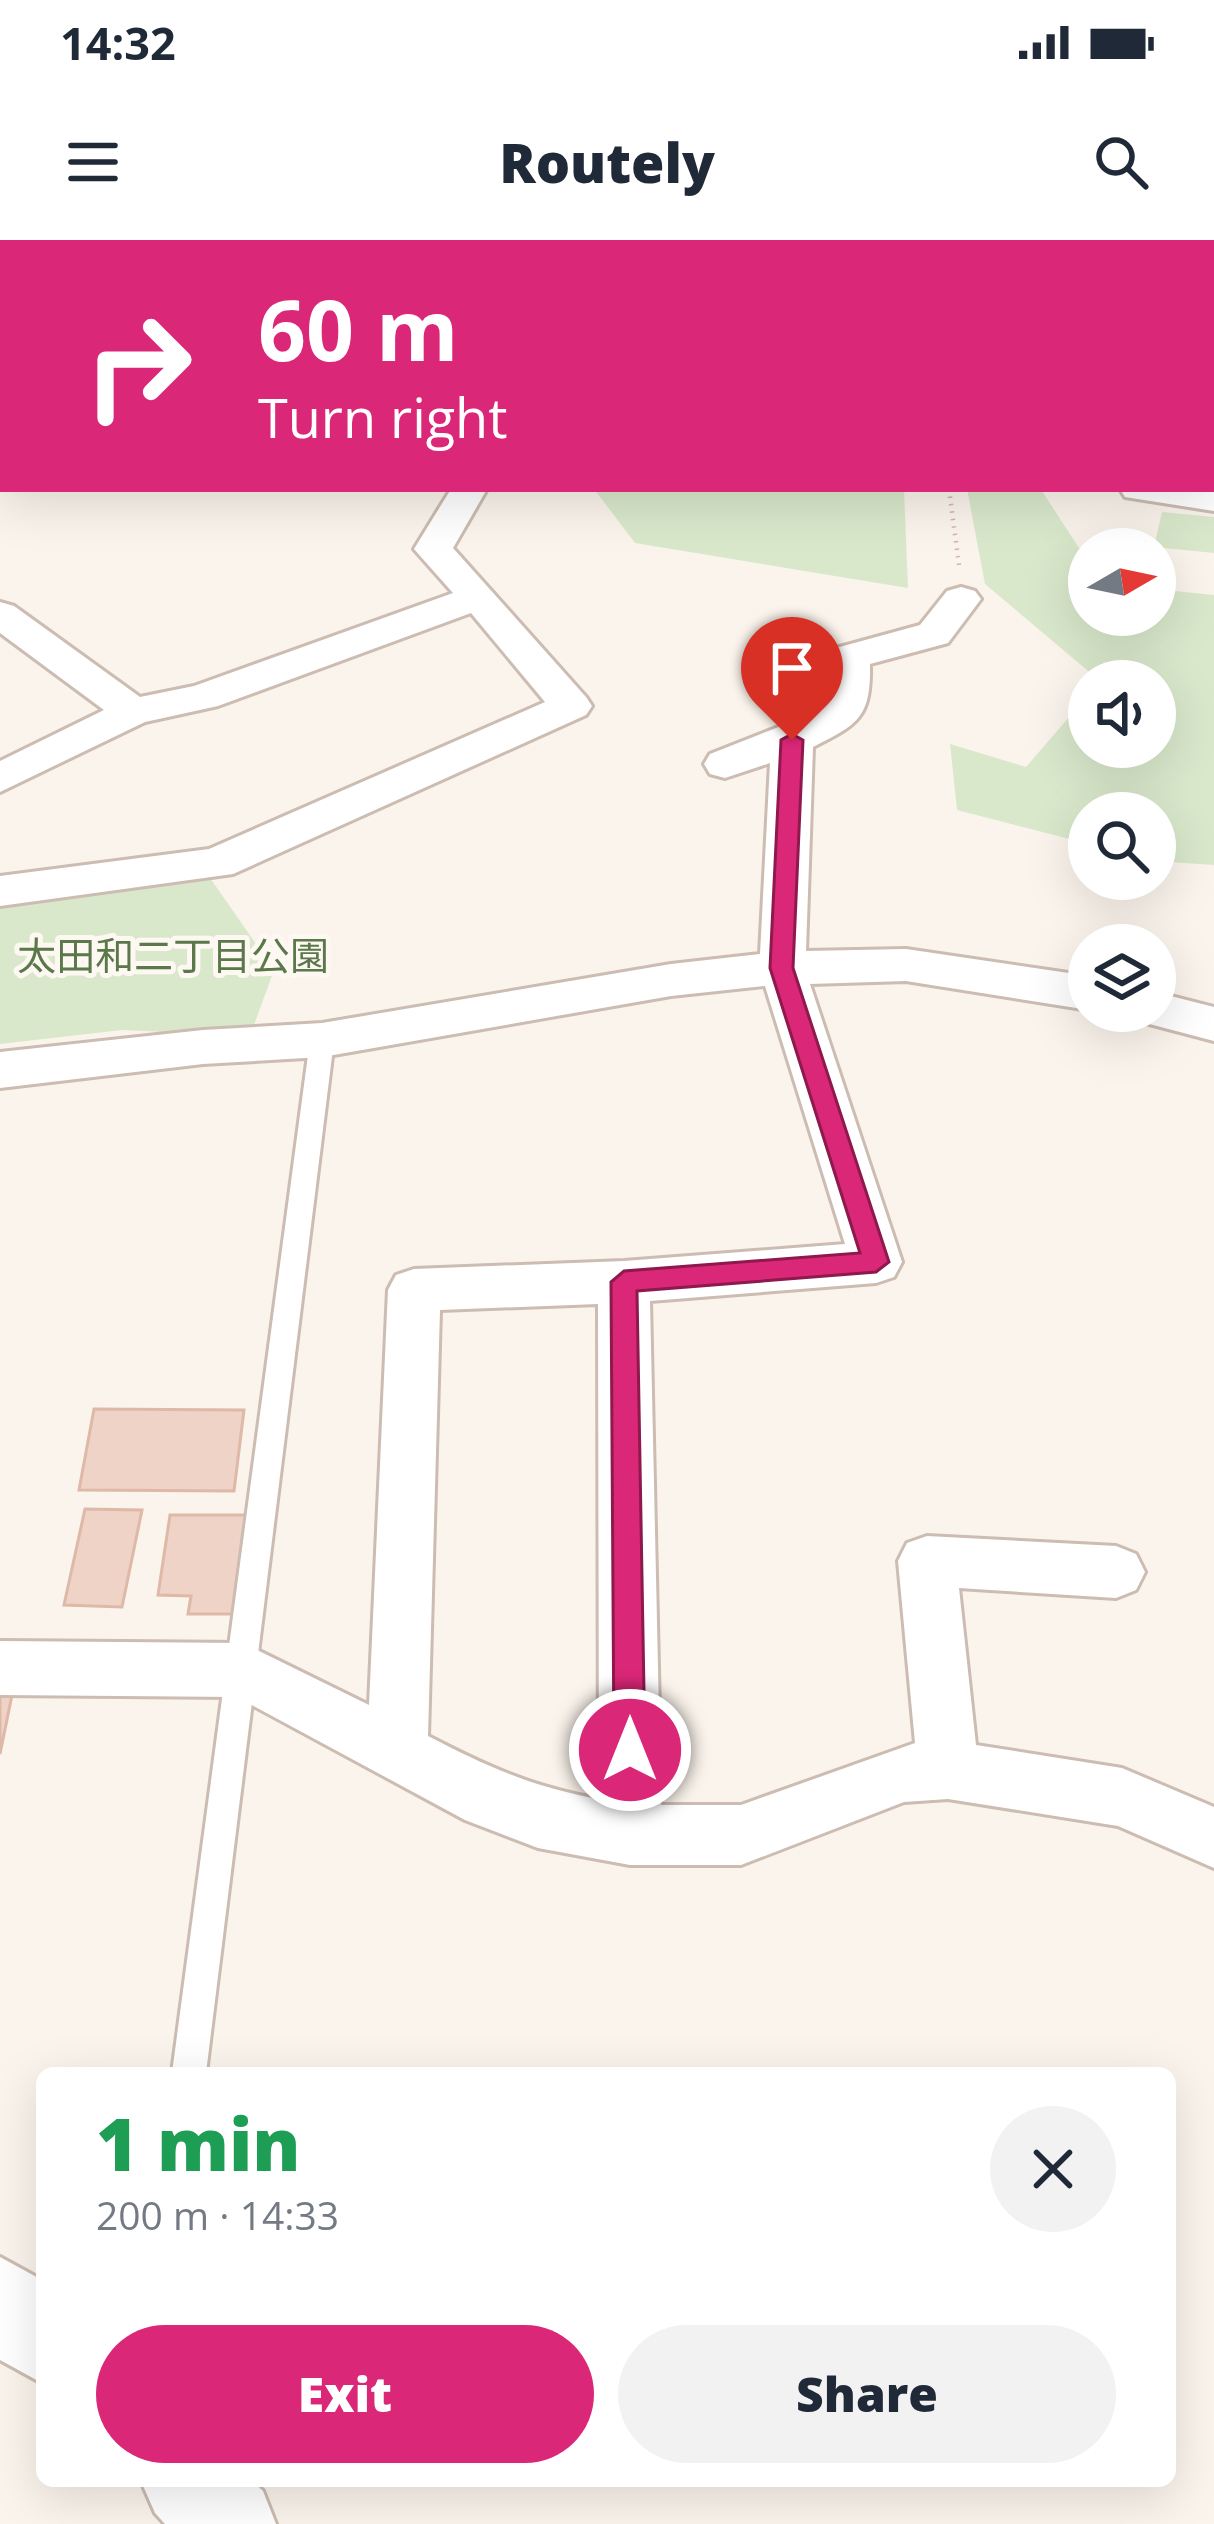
<!DOCTYPE html>
<html lang="en">
<head>
<meta charset="utf-8">
<style>
  body { margin:0; font-family:"Open Sans","Noto Sans JP",sans-serif; background:#f2f2f3; color:#1f2937; height:100vh; display:flex; flex-direction:column; font-size:45px; white-space:nowrap }
  * { box-sizing:border-box; margin:0 }
  p { font-size:39px; color:#747a83 }
  .icon { flex:none; width:66px; height:66px; fill:none; stroke:currentColor; stroke-width:2; stroke-linecap:round; stroke-linejoin:round }
  .map { position:relative; flex:1; overflow:hidden }
  .drawer { position:absolute; left:36px; top:1827px; width:1140px; height:420px; display:flex; flex-direction:column; background:#fff; border-radius:18px; box-shadow:0 12px 48px #0002 }
  .drawer>* { flex:none }
  .hud { position:absolute; left:0px; top:0px; width:1215px; height:252px; box-shadow:0 12px 48px #0002; background:#db2777; color:#fff; overflow:hidden }
  .needle { width:78px; rotate:81deg }
  .buttons { position:absolute; left:1068px; top:288px; display:grid; gap:24px }
  .buttons a { display:grid; place-items:center; width:108px; height:108px; border-radius:50%; background:#fff; box-shadow:0 12px 48px #0002; font-size:60px }
  .pin { position:absolute; display:grid; place-items:center; width:102px; height:102px; color:#fff; margin:-123px -51px; border-radius:50% 50% 50% 0; rotate:-45deg; box-shadow:0 0 12px #0007 }
  .pin .icon { rotate:45deg }
  .me { position:absolute; width:132px; margin:-66px; rotate:0deg; stroke-linejoin:round; filter:drop-shadow(0 0 9px #0008) }
  .turn { display:flex; align-items:center; gap:42px; height:252px; padding:0 60px; font-size:54px }
  .turn .icon { width:156px; height:156px; stroke-width:2.5 }
  .turn b { display:block; font-size:84px; line-height:102px }
  .round { display:grid; place-items:center; flex:none; width:126px; height:126px; border-radius:63px; background:#f2f2f3 }
  .head { display:flex; align-items:center; justify-content:space-between; height:204px; padding:0 60px }
  h1 { font-size:72px; font-weight:800; line-height:90px; color:#1e9e55 }
  .cta { display:flex; gap:24px; margin-top:auto; padding:24px 60px }
  .cta a { flex:1; height:138px; border-radius:72px; background:#db2777; color:#fff; font-size:48px; font-weight:800; line-height:138px; text-align:center }
  .cta a+a { background:#f2f2f3; color:#1f2937 }
  .status { display:flex; justify-content:space-between; align-items:center; height:84px; padding:0 60px; background:#fff; direction:ltr }
  .status svg { height:33px; fill:currentColor }
  header { display:flex; justify-content:space-between; align-items:center; height:156px; padding:0 60px; background:#fff; font-size:54px; font-weight:800 }
  .map>svg:first-child { display:block }
</style>
</head>
<body>
<div class="status"><b>14:32</b><svg viewBox="0 0 49 12"><path d="M0 12V9h3v3zM5 12V6h3v6zM10 12V3h3v9zM15 12V0h3v12zM26 1h20v11H26zM47 4h2v5h-2z"/></svg></div>
<header><svg class="icon" aria-label="menu" viewBox="0 0 24 24"><path d="M4 6h16M4 12h16M4 18h16"/></svg>Routely<svg class="icon" aria-label="search" viewBox="0 0 24 24"><circle cx="10" cy="10" r="6"/><path d="M15 15l6 6"/></svg></header>
<div class="map">
<svg width="1214" height="2284" viewBox="0 0 1214 2284">
  <rect width="100%" height="100%" fill="#fbf4ec"/>
  <g fill="#d9e8cb">
    <path d="M594,249H904L908,348L635,303Z"/>
    <path d="M967,249L1042,251L1081,311L1089,316V375H1155V349L1214,355V625L1155,621V573H1089V604L957,570L950,504L1026,527L1089,454V507H1155V441H1100L985,344Z"/>
    <path d="M1162,272L1214,277V313L1154,307Z"/>
    <path d="M208,635L274,730L250,796L122,790L0,804V666Z"/>
  </g>
  <g fill="none" stroke-linecap="round" stroke-linejoin="round">
    <g fill="#c2e1e3" fill-rule="evenodd">
      <path d="M574,0H633L636,3H576Z"/>
      <path d="M1212,218L1214,258L1188,252L1186,249H1212Z"/>
    </g>
  </g>
  <g fill="#eed3c6" stroke="#deb9a8" stroke-width="3">
    <path d="M94,1169L244,1170L234,1251L79,1250Z"/>
    <path d="M85,1269L142,1270L122,1367L64,1365Z"/>
    <path d="M170,1275H251L238,1374H188L191,1356L158,1355Z"/>
    <path d="M0,1455H12L0,1514Z"/>
  </g>
  <g fill="none" stroke-linecap="round" stroke-linejoin="round">
    <g stroke="#ccbcb2" stroke-width="6">
      <path id="service" d="M322,791L334,800L206,1833H172L310,800Z"/>
    </g>
    <g stroke="#ccbcb2" stroke-width="6">
      <g id="minor">
        <path d="M0,0L14,3H3V20Z"/>
        <path d="M510,0H545L547,3H512Z"/>
        <rect x="743" y="0" width="32" height="3"/>
        <path d="M0,164L3,165V189L0,188Z"/>
        <path d="M451,249H487L453,308L586,457L592,466L586,475L233,634L0,666V636L209,609L545,462L471,373L218,466L145,482L0,552V521L104,470L0,393V362L14,366L140,457L194,446L453,353L414,309Z"/>
        <path d="M1120,249H1214V271L1125,257Z"/>
        <path d="M961,347L975,351L981,359L948,403L870,424C871,477 859,484 813,507L806,711L906,709L1089,736V770L906,741L810,744L902,1022L894,1037L876,1043L650,1061L661,1565H741L915,1503L898,1321L907,1303L927,1296L1116,1306L1136,1314L1145,1332L1136,1350L1116,1358L959,1348L976,1505L1122,1528L1214,1567V1628L1118,1586L948,1559L904,1562L741,1625H630L538,1608L465,1580L237,1457L0,1455V1401L243,1403L369,1465L388,1050L396,1035L414,1029L624,1021L845,1004L765,746L671,756L322,817L203,824L0,848V812L203,790L322,783L671,724L760,714L770,523L725,538L710,534L704,524L710,514L817,472L830,459V417L836,408L920,385L947,351ZM598,1064L599,1559C532,1547 488,1527 428,1496L440,1070Z"/>
        <path d="M1155,752L1214,767V801L1138,781L1133,771H1155Z"/>
      </g>
    </g>
    <g stroke="#ccbcb2" stroke-width="6">
      <g id="tertiary">
        <path d="M0,2017L42,2040V2143L0,2120Z"/>
        <path d="M141,2241H252L263,2251L276,2284H165L155,2273Z"/>
      </g>
    </g>
    <path stroke="#d3b6a9" stroke-width="4.5" stroke-dasharray="1.5 6" stroke-linecap="butt" d="M949,249L959,325"/>
    <use href="#service" fill="#fff" fill-rule="evenodd"/>
    <use href="#minor" fill="#fff" fill-rule="evenodd"/>
    <use href="#tertiary" fill="#fff" fill-rule="evenodd"/>
  </g>
  <path fill="#db2777" stroke="#8e194d" stroke-width="3" d="M792,494L803,500L793,728L889,1022L876,1032L637,1051L645,1510L641,1520L630,1525L619,1520L614,1510L611,1042L624,1031L860,1013L770,728L781,500Z"/>
  <g text-anchor="middle" stroke-width="10" stroke-linejoin="round" paint-order="stroke">
    <g font-size="39" fill="#5b784a" stroke="#fef8f2">
      <text x="173" y="730">太田和二丁目公園</text>
    </g>
  </g>
</svg>
<div class="buttons">
<a><svg class="needle" viewBox="-14 -14 28 28"><path d="M0-13l5 13h-10z" fill="#e53935"/><path d="M0 13l5-13h-10z" fill="#747a83"/></svg></a>
<a><svg class="icon" aria-label="sound" viewBox="0 0 24 24"><path d="M4 9h4l5-4v14l-5-4H4zM17 9q2 3 0 6"/></svg></a>
<a><svg class="icon" aria-label="search" viewBox="0 0 24 24"><circle cx="10" cy="10" r="6"/><path d="M15 15l6 6"/></svg></a>
<a><svg class="icon" aria-label="layers" viewBox="0 0 24 24"><path d="M12 4l9 5-9 5-9-5zM3 14l9 5 9-5"/></svg></a>
</div>
<div class="pin" style="left:792px;top:500px;background:#d93025"><svg class="icon" aria-label="arrive" viewBox="0 0 24 24"><path d="M6 21V4h12l-3 4 3 4H6"/></svg></div>
<svg class="me" style="left:630px;top:1510px" viewBox="-20 -20 40 40"><circle r="17" fill="#db2777" stroke="#fff" stroke-width="3"/><path d="M0-11L8 9 0 5-8 9z" fill="#fff"/></svg>
<div class="hud">
<div class="turn"><svg class="icon" aria-label="right" viewBox="0 0 24 24"><path d="M7 20v-9h11M14 6l5 5-5 5"/></svg><div><b>60 m</b>Turn right</div></div>
</div>
<section class="drawer">
<div class="head"><div><h1>1 min</h1><p>200 m · 14:33</p></div><a class="round"><svg class="icon" aria-label="close" viewBox="0 0 24 24"><path d="M6 6l12 12M18 6L6 18"/></svg></a></div>
<div class="cta"><a>Exit</a><a>Share</a></div>
</section>
</div>
</body>
</html>
